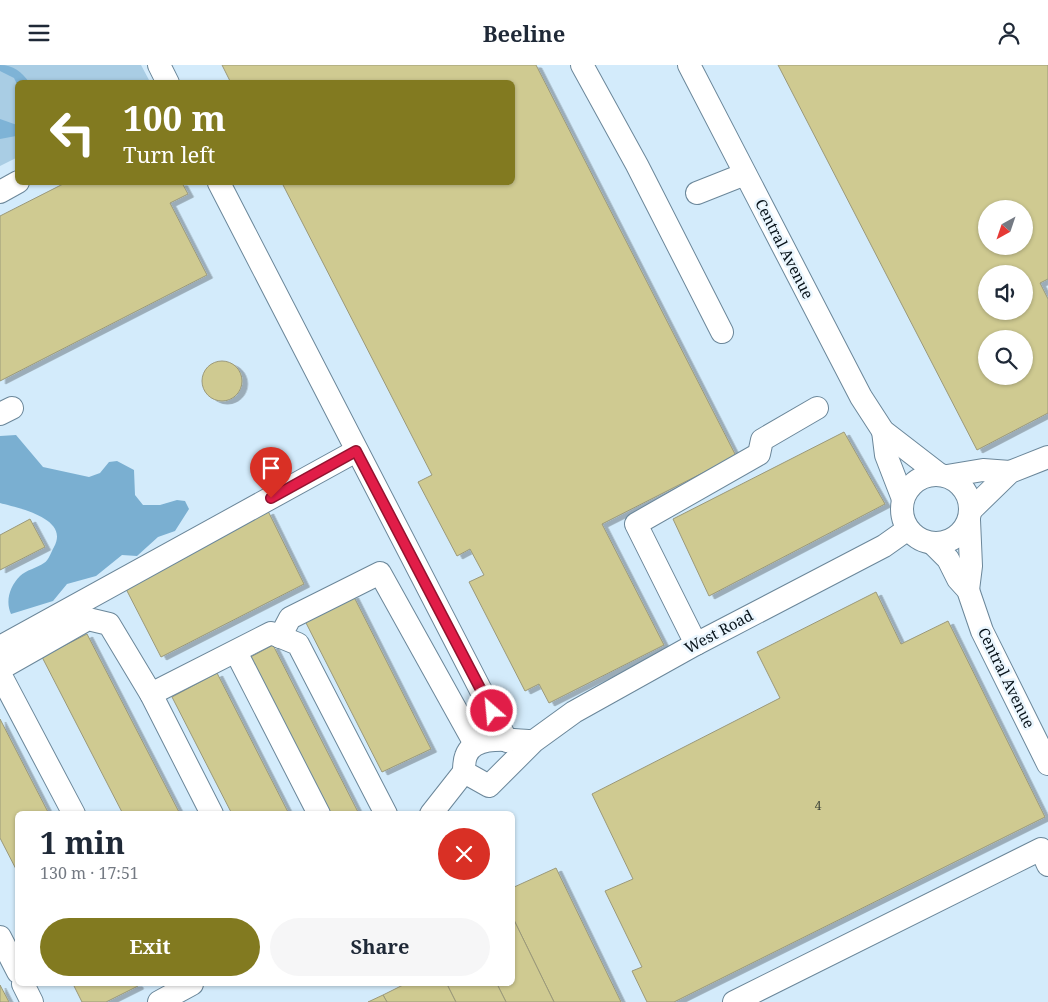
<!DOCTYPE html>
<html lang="en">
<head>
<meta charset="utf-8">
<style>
  body { margin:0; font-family:"Noto Serif",serif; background:#f6f6f7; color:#1f2937; height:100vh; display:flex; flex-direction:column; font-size:19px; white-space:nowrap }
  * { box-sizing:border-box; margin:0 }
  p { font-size:16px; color:#747a83 }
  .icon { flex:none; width:28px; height:28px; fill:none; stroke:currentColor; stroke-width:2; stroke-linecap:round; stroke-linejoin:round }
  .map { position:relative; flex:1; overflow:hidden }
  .panel { position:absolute; left:15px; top:746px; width:500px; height:175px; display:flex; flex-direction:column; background:#fff; border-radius:8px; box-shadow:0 1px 4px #0004 }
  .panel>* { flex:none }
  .hud { position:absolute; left:15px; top:15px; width:500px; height:105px; border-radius:8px; box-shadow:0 1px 4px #0004; background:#827a20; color:#fff; overflow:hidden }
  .needle { width:32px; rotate:220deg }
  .fabs { position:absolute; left:978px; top:135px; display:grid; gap:10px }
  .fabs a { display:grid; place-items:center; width:55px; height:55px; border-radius:50%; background:#fff; box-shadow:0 1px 4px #0004; font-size:25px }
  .pin { position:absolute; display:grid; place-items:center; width:42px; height:42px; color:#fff; margin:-51px -21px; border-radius:50% 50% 50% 0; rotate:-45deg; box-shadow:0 0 5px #0007 }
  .pin .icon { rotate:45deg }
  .me { position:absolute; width:55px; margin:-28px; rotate:333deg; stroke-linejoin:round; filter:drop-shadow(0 0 4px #0008) }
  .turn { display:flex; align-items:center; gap:18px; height:105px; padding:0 25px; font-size:22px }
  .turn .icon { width:65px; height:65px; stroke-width:2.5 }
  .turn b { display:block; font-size:35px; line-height:42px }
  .round { display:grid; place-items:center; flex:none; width:52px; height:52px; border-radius:26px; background:#f6f6f7 }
  .head { display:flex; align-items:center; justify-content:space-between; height:85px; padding:0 25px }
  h1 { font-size:30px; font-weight:700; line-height:38px }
  .cta { display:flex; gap:10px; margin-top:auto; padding:10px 25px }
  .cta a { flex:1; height:58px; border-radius:30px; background:#827a20; color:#fff; font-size:20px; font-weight:700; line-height:58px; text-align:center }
  .cta a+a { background:#f6f6f7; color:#1f2937 }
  header { display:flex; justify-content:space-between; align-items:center; height:65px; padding:0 25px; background:#fff; font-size:22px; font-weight:700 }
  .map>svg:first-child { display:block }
</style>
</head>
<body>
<header><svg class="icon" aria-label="menu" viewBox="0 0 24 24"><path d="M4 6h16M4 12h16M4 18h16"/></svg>Beeline<svg class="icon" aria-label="person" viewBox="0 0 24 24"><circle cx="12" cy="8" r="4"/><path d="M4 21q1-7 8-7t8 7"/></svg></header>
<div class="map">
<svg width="1048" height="937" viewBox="0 0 1048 937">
  <defs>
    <filter id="shadow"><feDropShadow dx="5.5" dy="3" stdDeviation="0" flood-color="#0004"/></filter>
  </defs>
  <rect width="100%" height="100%" fill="#d3ebfb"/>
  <path fill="#a9cde4" d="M0,0H141L149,15L144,17L18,18L17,87L16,93L0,101Z"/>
  <path fill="#7aafd1" d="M16,370L43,402L89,412L100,408L109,397L117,396L134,405L135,430L143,440H160L177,435L185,436L189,444L175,466L158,472L137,491L122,490L96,511L67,519L53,536L11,549C5,536 10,521 20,511C26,505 37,503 44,498C49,495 51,487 54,482C70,453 18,443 0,438V371Z"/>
  <g fill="#7eb3d6">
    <path d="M0,0C13,0 22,7 29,17L17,19L14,13L0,6Z"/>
    <path d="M0,54L17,60L16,71L0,74Z"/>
  </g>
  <g fill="#cfca91" stroke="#9b997a" fill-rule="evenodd" filter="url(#shadow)">
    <path d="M222,0H536L736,391L602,459L664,580L549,638L539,619L525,626L469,517L484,510L470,484L457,491L418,417L432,410L282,118H512V18H231Z"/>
    <path d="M778,0H1048V214L1040,218L1048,234V348L977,385ZM986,144H1024V181H986ZM986,209H1024V246H986ZM986,274H1024V311H986Z"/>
    <path d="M65,118H182L188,129L170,138L207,210L0,316V151Z"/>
    <circle cx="222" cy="316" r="20"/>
    <path d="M844,367L885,439L709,531L673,454Z"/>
    <path d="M268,446L304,519L161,592L125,522Z"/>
    <path d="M30,454L45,482L0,505V470Z"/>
    <path d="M876,527L901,579L948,556L1045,752L674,937H647L632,906L642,902L605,826L633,814L592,729L780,633L757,587Z"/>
    <path d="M353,530L431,684L382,707L303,552Z"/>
    <path d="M87,569L180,749H123L42,592Z"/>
    <path d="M273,580L359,749H327L247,594Z"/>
    <path d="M217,608L289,749H232L172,632Z"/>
    <path d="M0,654L49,749H18V808L0,773Z"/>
    <path d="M556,803L621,937H554L512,851V823Z"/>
    <path d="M512,851L554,937H506L497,919H512Z"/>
    <path d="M73,919H137L138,921L106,937H82Z"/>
    <path d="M405,919H447L456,937H387L383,930Z"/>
    <path d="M447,919H497L506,937H456Z"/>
    <path d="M0,920L9,937H0Z"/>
    <path d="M383,930L387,937H368Z"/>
  </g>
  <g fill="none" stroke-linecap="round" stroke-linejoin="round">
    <g stroke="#6b879a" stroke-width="24">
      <g id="minor">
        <path d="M159,0L168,18"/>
        <path d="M582,0L637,100L722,267"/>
        <path d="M689,0L861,332L883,366L940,410"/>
        <path d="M219,118L507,676"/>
        <path d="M0,127L18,117"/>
        <path d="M697,128L745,109"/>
        <path d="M0,349L12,343"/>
        <path d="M883,366L886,390L903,434"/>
        <circle cx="936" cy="444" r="34"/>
        <path d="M947,411L983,405L1010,407"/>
        <path d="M971,445L1010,407L1048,392"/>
        <path d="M932,478L948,494L958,514L968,525L982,566L1048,699"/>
        <path d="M968,525L971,501L969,455"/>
        <path d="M280,572L290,553L380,508L475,679"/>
        <path d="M696,579L636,459L759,389L762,375L817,343"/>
        <path d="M0,582L356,386"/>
        <path d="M236,587L319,749"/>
        <path d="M0,604L88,554L109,559L151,629L212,749"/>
        <path d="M0,609L74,749"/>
        <path d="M151,629L271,568L298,579L386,749"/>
        <path d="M534,676C513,676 474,668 466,691C464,696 464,702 464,707L489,721L534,676L574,647L696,579L884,481L908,464"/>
        <path d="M431,749L464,707"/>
        <path d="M0,872L18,907"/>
        <path d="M23,919L32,937"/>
        <path d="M159,937L192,919"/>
        <path d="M734,937L1041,784L1048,800"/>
      </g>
    </g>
    <use href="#minor" stroke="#fff" stroke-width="22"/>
  </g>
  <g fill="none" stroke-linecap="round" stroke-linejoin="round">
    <g stroke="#92132f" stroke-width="12">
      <path id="route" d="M271,433L356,386L492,646"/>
    </g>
    <use href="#route" stroke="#e11d48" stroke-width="9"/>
  </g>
  <g text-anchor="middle" stroke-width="5" stroke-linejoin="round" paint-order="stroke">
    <g font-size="12" fill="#394037">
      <text x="818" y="745">4</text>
    </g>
    <g font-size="15" fill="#071219" stroke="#eaf6fe">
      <text transform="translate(784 184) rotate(63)" y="5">Central Avenue</text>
      <text transform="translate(719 567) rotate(-28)" y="5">West Road</text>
      <text transform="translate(1006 613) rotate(64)" y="5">Central Avenue</text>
    </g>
  </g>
</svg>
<div class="fabs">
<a><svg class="needle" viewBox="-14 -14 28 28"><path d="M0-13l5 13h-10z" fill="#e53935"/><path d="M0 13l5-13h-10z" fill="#747a83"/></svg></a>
<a><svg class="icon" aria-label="sound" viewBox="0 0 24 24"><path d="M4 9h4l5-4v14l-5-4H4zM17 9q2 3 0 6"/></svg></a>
<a><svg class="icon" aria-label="search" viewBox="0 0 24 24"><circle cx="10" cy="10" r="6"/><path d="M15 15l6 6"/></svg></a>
</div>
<div class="pin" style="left:271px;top:433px;background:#d93025"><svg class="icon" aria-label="arrive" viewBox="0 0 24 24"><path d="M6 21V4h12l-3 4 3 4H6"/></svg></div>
<svg class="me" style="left:492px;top:646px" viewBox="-20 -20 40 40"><circle r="17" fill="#e11d48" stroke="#fff" stroke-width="3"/><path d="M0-11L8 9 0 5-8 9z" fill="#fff"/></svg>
<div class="hud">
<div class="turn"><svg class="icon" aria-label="left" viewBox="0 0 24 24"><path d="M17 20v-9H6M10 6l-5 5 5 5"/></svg><div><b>100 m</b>Turn left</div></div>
</div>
<section class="panel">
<div class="head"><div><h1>1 min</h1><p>130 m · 17:51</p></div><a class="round" style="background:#d93025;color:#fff"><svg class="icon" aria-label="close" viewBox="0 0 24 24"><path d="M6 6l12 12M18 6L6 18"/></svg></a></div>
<div class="cta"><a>Exit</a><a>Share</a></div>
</section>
</div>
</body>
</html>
